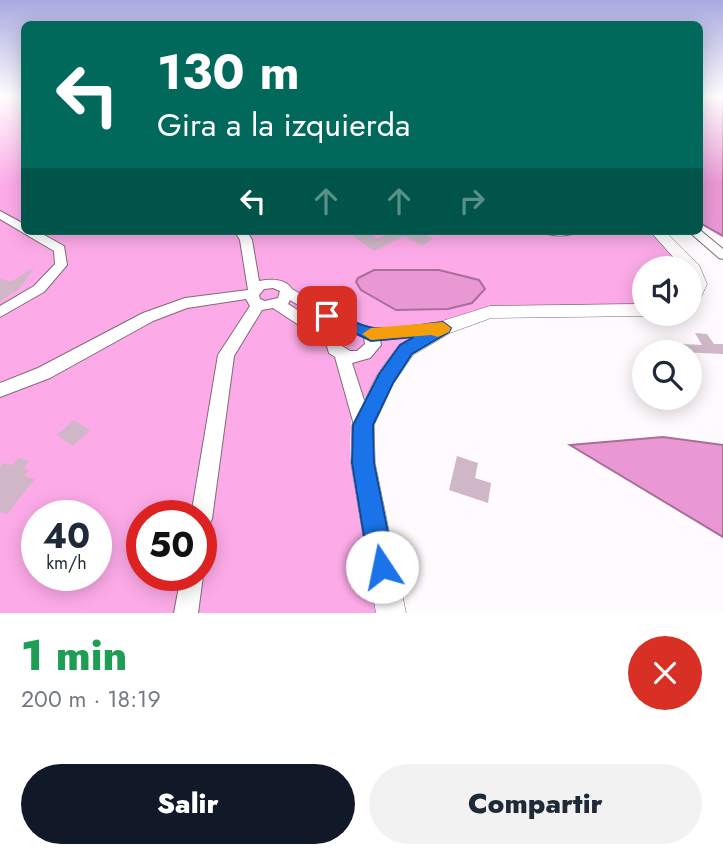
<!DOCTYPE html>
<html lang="es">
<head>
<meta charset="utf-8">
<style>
  body { margin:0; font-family:Jost,sans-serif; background:#f2f2f3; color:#1f2937; height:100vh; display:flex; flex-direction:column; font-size:26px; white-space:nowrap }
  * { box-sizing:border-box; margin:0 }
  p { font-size:23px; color:#747a83 }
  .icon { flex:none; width:38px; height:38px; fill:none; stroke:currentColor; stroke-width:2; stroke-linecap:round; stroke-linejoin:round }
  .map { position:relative; height:613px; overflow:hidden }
  .details { display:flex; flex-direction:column; background:#fff; flex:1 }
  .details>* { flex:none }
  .banner { position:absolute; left:21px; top:21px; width:682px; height:214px; border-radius:10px; box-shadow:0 4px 18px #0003; background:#00695c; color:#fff; overflow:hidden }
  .tools { position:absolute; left:632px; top:256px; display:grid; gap:14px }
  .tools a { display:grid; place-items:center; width:70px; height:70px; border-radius:50%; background:#fff; box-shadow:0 4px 18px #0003; font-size:35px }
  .speed { position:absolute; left:21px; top:500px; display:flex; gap:14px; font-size:35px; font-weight:700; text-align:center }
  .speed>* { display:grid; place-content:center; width:91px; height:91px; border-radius:50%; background:#fff; box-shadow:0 4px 18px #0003; line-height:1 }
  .speed small { font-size:18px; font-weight:400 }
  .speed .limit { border:10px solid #d22; background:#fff; color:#111 }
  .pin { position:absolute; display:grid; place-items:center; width:60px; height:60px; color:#fff; margin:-30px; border-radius:14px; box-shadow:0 4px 10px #0006 }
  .me { position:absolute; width:77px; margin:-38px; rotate:349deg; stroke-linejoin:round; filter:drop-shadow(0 0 5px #0008) }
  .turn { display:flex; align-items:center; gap:24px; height:147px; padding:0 21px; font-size:32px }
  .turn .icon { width:91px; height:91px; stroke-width:2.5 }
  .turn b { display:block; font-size:49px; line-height:60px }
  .lanes { display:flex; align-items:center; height:66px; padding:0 21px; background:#0003; justify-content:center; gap:35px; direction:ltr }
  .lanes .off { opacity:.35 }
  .round { display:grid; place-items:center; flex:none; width:74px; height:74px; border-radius:37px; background:#f2f2f3 }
  .head { display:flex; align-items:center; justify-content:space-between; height:119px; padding:0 21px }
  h1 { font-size:42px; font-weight:800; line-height:52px; color:#1e9e55 }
  .action { display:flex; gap:14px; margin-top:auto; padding:14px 21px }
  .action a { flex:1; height:80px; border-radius:42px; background:#111827; color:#fff; font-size:28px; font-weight:800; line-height:80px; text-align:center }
  .action a+a { background:#f2f2f3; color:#1f2937 }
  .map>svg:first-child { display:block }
</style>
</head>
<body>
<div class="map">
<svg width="723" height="613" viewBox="0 0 723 613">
  <rect width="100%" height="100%" fill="#fffafd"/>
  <path fill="#fdabe8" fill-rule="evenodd" d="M0,97H24V231H652L684,268H644V306L487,309L378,375L351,420L350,458L376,613H0ZM37,516H96V576H37ZM142,516H201V576H142Z"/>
  <g fill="#e998d4" stroke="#a96e9a" stroke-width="2">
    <path d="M700,97H723V236L700,223Z"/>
    <path d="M374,270H439L479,280L485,289L472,303L448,309L396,310L361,290L356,282L358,278Z"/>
    <path d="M663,437L723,445V537L570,445Z"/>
  </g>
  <g fill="#cfb7c7">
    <path d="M346,231H366L377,239L394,231H418L433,239L422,246L404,236L374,251Z"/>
    <path d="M35,267L19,289L0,301V278L10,282Z"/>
    <path d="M695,333L707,334L714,344H723V354L681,352V344L702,345Z"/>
    <path d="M74,420L90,430L73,446L57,435Z"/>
    <path d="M457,456L478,463L475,478L491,483L488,503L449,490Z"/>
    <path d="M19,458L30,461L23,468L29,470L24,476L35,479L7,514L0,512V467L3,463L12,465Z"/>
  </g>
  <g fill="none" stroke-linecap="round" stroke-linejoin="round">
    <g stroke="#806a79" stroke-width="2">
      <g id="minor">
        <path d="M0,211L24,224V231H37L64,246L67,265L44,292L0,317V306L34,286L55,264L54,251L0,219Z"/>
        <path d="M700,230L723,249V259L719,258L688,231Z"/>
        <path d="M235,231H247L252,240L259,281C271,279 285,278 292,289L349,322L372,328H399L442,323L447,324L449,328L447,332L442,333L380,340L381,345L370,358L352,363L372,425L369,431L363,433L357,431L354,425L335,357L329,353L326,343L273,308L262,310L234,356L212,519L208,526L201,529V516H191L218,355L250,306L246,299L187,308L153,321L50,378L0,397V383L38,368L143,313L185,298L248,290L240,240ZM273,288L280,291L278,298L265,301L260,299L259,295L264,289ZM290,300L334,327L331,331L288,304ZM348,333H354L364,337L365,344L357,351H350L342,346V338Z"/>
        <path d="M542,231H578C570,237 550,237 542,231Z"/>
        <path d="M201,571L203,576L198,613H174L181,576H201Z"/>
      </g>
    </g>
    <g stroke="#806a79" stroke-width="1">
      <g id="major">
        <path d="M650,231H665L699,265L707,284L696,308L690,310V268H683Z"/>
        <path d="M644,304V313H651L644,316L491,318L450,333L413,355L393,384L374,425L375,463L406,613H376L351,463L352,425L378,373L399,345L436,323L490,306Z"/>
      </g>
    </g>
    <use href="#minor" fill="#fff" fill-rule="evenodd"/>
    <use href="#major" fill="#fff" fill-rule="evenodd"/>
  </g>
  <linearGradient id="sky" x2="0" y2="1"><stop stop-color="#a8a9e0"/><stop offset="0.53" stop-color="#fffdfe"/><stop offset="1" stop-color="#fffdfe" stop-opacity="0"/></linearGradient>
  <rect width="723" height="183" fill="url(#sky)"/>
  <path fill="#1a73e8" stroke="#114b97" stroke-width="2" d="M327,310C343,315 358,326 374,328C396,330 422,324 443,322L451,328L449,332L412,354L393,383L373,425L374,463L395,567L391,576L382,580L373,576L369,567L352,463L353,425L379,374L400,345L414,337L371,341L355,333L341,332L319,316Z"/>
  <path fill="#f59e0b" d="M443,322L451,328L449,332L438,337L431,335L371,340L362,334L371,328Z"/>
</svg>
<div class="tools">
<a><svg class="icon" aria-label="sound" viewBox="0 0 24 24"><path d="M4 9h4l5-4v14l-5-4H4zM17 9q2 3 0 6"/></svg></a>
<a><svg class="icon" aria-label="search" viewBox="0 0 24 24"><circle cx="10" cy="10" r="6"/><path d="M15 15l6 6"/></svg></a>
</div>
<div class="speed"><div>40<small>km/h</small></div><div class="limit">50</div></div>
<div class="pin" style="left:327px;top:316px;background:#d93025"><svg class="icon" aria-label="arrive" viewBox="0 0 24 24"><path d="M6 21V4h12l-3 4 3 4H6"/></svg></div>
<svg class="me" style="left:382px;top:567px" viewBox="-20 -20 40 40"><circle r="19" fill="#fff"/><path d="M0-13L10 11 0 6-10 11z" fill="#1a73e8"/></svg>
<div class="banner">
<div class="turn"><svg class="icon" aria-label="left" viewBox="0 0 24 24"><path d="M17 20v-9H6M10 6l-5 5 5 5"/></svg><div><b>130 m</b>Gira a la izquierda</div></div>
<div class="lanes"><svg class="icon" aria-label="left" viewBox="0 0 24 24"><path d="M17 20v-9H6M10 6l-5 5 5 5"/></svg><svg class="icon off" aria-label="ahead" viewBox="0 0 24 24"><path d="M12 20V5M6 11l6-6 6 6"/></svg><svg class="icon off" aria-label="ahead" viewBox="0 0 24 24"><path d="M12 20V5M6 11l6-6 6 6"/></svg><svg class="icon off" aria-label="right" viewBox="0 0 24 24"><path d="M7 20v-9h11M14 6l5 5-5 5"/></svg></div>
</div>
</div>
<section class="details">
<div class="head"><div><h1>1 min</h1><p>200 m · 18:19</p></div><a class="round" style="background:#d93025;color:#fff"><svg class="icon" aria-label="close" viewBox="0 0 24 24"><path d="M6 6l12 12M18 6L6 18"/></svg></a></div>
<div class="action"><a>Salir</a><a>Compartir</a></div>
</section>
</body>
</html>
